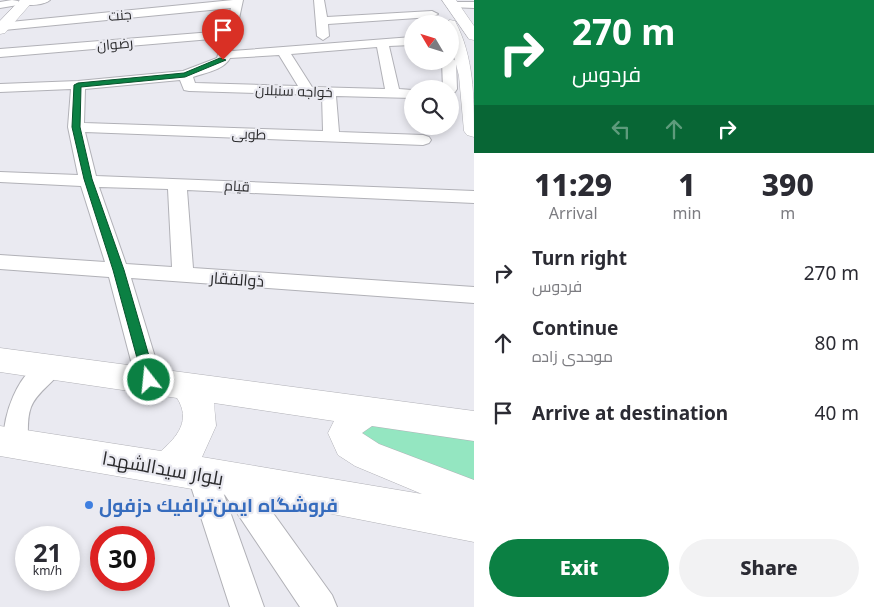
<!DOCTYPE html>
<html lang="en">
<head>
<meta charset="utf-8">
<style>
  body { margin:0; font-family:"Noto Sans",Cairo,sans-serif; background:#f2f2f3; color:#2b2b33; height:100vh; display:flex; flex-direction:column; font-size:19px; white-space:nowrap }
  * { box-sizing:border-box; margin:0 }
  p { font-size:16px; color:#7c7c81 }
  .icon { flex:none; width:28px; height:28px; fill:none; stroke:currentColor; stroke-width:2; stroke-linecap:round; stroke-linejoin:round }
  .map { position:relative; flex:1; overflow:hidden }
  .panel { display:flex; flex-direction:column; background:#fff; width:400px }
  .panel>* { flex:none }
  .top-card { background:#0b8043; color:#fff; overflow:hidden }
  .needle { width:32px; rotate:308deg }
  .controls { position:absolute; left:404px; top:15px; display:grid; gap:10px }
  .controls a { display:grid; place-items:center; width:55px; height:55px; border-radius:50%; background:#fff; box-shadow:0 2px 8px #0003; font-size:25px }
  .speed { position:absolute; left:15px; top:526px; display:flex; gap:10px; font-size:25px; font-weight:700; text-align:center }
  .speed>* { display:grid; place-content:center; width:65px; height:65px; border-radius:50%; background:#fff; box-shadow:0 2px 8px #0003; line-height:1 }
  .speed small { font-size:12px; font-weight:400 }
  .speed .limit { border:8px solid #d22; background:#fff; color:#111 }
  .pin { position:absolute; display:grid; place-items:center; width:42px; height:42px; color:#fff; margin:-51px -21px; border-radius:50% 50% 50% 0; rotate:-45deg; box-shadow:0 0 5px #0007 }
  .pin .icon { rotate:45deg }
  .me { position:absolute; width:55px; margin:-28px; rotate:344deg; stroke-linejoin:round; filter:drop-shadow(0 0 4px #0008) }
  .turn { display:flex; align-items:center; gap:18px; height:105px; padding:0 15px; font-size:22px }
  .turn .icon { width:65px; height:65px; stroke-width:2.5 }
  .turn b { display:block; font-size:35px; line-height:42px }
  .lanes { display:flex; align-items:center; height:48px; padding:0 15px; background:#0003; justify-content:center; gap:25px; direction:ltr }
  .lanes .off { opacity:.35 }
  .eta { display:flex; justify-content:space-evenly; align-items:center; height:85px; text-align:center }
  .eta b { font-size:30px; font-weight:800; line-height:35px }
  .button { display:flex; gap:10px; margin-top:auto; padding:10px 15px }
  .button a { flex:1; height:58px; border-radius:30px; background:#0b8043; color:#fff; font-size:20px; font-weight:800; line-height:58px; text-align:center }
  .button a+a { background:#f2f2f3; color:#2b2b33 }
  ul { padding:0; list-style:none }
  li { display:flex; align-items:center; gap:15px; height:70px; padding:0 15px }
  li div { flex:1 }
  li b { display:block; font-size:19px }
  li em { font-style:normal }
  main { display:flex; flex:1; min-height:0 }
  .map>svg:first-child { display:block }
</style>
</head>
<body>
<main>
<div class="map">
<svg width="474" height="607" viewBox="0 0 474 607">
  <rect width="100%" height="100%" fill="#eaeaf1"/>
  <path fill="#94e6c1" d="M365,420L474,433V492L384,456L355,426Z"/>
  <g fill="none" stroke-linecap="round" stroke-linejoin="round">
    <g stroke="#b1b1b7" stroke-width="2">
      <g id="minor">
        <path d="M12,0L18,1L19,3L18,5L0,8V2Z"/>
        <path d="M22,0H50C44,5 30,6 22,4Z"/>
        <path d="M233,0H243L232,51L412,37V45L389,46L399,89L412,90V98L336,96L339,132L423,135L429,137L431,140L429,143L423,145L85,132L96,176L474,191V203L187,190L193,268L474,287V303L131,278L162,380L158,387L149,390L140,387L136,380L109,277L0,269V255L105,262L81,186L0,182V172L78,175L68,127L71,89L0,92V84L78,81L183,71L217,58L223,38L0,57V49L225,31L231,8L4,30L0,29V23ZM377,47L385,89L312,87L291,54ZM279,55L298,86L195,83L193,77C204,73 224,70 230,58ZM180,80L184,90L189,91L322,95L323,131L84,123L85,89ZM99,187L168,189L172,267L126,264Z"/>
        <path d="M314,0H324L327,17L432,11L438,14L432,17L328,24L329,36L323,40L317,36Z"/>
        <path d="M454,2H474V8L450,7L449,5L450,3Z"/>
        <path d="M450,57L456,61L457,89L455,92L450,93V89H443L442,61H450Z"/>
        <path d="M51,357L60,360L63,367C56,382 38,390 31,407C25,422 31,438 24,453L14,456L4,453C0,419 17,368 51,357Z"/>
        <path d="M202,460L212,464L218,478L222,470L232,466L242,470L332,595L337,607H300L223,492L264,607H230L187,474L192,464Z"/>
      </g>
    </g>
    <g stroke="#b1b1b7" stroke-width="1">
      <g id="major">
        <path d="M20,0H34L5,33L0,34V21Z"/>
        <path d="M442,0H456L474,26V40L469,39Z"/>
        <path d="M450,20L455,21C474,57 474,96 474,137L467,135L464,131L459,76L450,41V24H443Z"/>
        <path d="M0,348L474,411V441L372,426L362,433L379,444L474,480V542L297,507L0,456V426L161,451C178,436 191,420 177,398L0,372ZM214,403L334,421L328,433L338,455L355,466L422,494L202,457L216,426Z"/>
      </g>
    </g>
    <use href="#minor" fill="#fff" fill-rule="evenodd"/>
    <use href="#major" fill="#fff" fill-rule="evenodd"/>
  </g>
  <path fill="#0b8043" stroke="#07532c" d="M220,58L226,60L185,77L81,87L80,127L92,179L124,270L156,380L154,384L149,385L145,384L143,380L113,270L84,179L72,127L74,85L78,83L184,73Z"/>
  <circle fill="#3f7fe0" stroke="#eaeaf1" stroke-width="2" cx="89" cy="505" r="5"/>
  <g text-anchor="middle" stroke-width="4.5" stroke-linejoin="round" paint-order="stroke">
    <g font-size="14" fill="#2a2a2c" stroke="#eaeaf1">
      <text transform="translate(120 15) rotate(-5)" y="5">جنت</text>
      <text transform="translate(115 44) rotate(-5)" y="5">رضوان</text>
      <text transform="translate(294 91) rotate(2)" y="5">خواجه سنبلان</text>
      <text transform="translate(249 134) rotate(2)" y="5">طوبی</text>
      <text transform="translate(237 186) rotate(3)" y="5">قیام</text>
    </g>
    <g font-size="16" fill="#2a2a2c" stroke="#eaeaf1">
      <text transform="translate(237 279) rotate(4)" y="6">ذوالفقار</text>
    </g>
    <g font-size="19" fill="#2a2a2c" stroke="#eaeaf1">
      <text transform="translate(163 468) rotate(10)" y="7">بلوار سیدالشهدا</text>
    </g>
    <g font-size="19" font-weight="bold" fill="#366cbe" stroke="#eaeaf1" text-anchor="start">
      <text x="99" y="512">فروشگاه ايمن‌ترافيك دزفول</text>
    </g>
  </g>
</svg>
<div class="controls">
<a><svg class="needle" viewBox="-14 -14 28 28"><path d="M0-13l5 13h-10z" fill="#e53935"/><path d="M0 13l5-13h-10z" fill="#7c7c81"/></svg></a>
<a><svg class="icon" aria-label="search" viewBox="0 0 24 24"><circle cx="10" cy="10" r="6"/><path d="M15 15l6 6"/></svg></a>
</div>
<div class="speed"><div>21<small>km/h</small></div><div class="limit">30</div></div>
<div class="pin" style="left:223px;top:60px;background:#d93025"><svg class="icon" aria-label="arrive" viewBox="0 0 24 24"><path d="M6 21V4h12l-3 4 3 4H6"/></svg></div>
<svg class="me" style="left:149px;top:380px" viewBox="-20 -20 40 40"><circle r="17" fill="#0b8043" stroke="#fff" stroke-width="3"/><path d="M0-11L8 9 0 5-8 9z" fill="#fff"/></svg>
</div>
<section class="panel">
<div class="top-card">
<div class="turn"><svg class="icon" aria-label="right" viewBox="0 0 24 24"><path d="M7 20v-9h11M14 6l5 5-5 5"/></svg><div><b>270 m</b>فردوس</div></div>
<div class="lanes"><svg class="icon off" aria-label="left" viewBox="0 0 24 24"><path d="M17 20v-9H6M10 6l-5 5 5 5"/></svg><svg class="icon off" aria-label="ahead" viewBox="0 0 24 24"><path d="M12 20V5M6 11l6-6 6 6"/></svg><svg class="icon" aria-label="right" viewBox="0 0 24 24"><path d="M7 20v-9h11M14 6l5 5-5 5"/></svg></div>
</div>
<div class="eta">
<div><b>11:29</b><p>Arrival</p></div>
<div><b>1</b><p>min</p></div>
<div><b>390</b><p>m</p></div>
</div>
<ul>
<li><svg class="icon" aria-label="right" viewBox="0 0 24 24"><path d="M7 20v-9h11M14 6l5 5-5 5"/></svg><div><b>Turn right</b><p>فردوس</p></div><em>270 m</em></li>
<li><svg class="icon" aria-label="ahead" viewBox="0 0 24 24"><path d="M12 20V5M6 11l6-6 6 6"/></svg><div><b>Continue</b><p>موحدی زاده</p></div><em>80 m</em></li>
<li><svg class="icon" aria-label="arrive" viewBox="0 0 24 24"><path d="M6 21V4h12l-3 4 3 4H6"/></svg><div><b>Arrive at destination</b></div><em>40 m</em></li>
</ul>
<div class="button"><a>Exit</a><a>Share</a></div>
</section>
</main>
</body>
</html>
